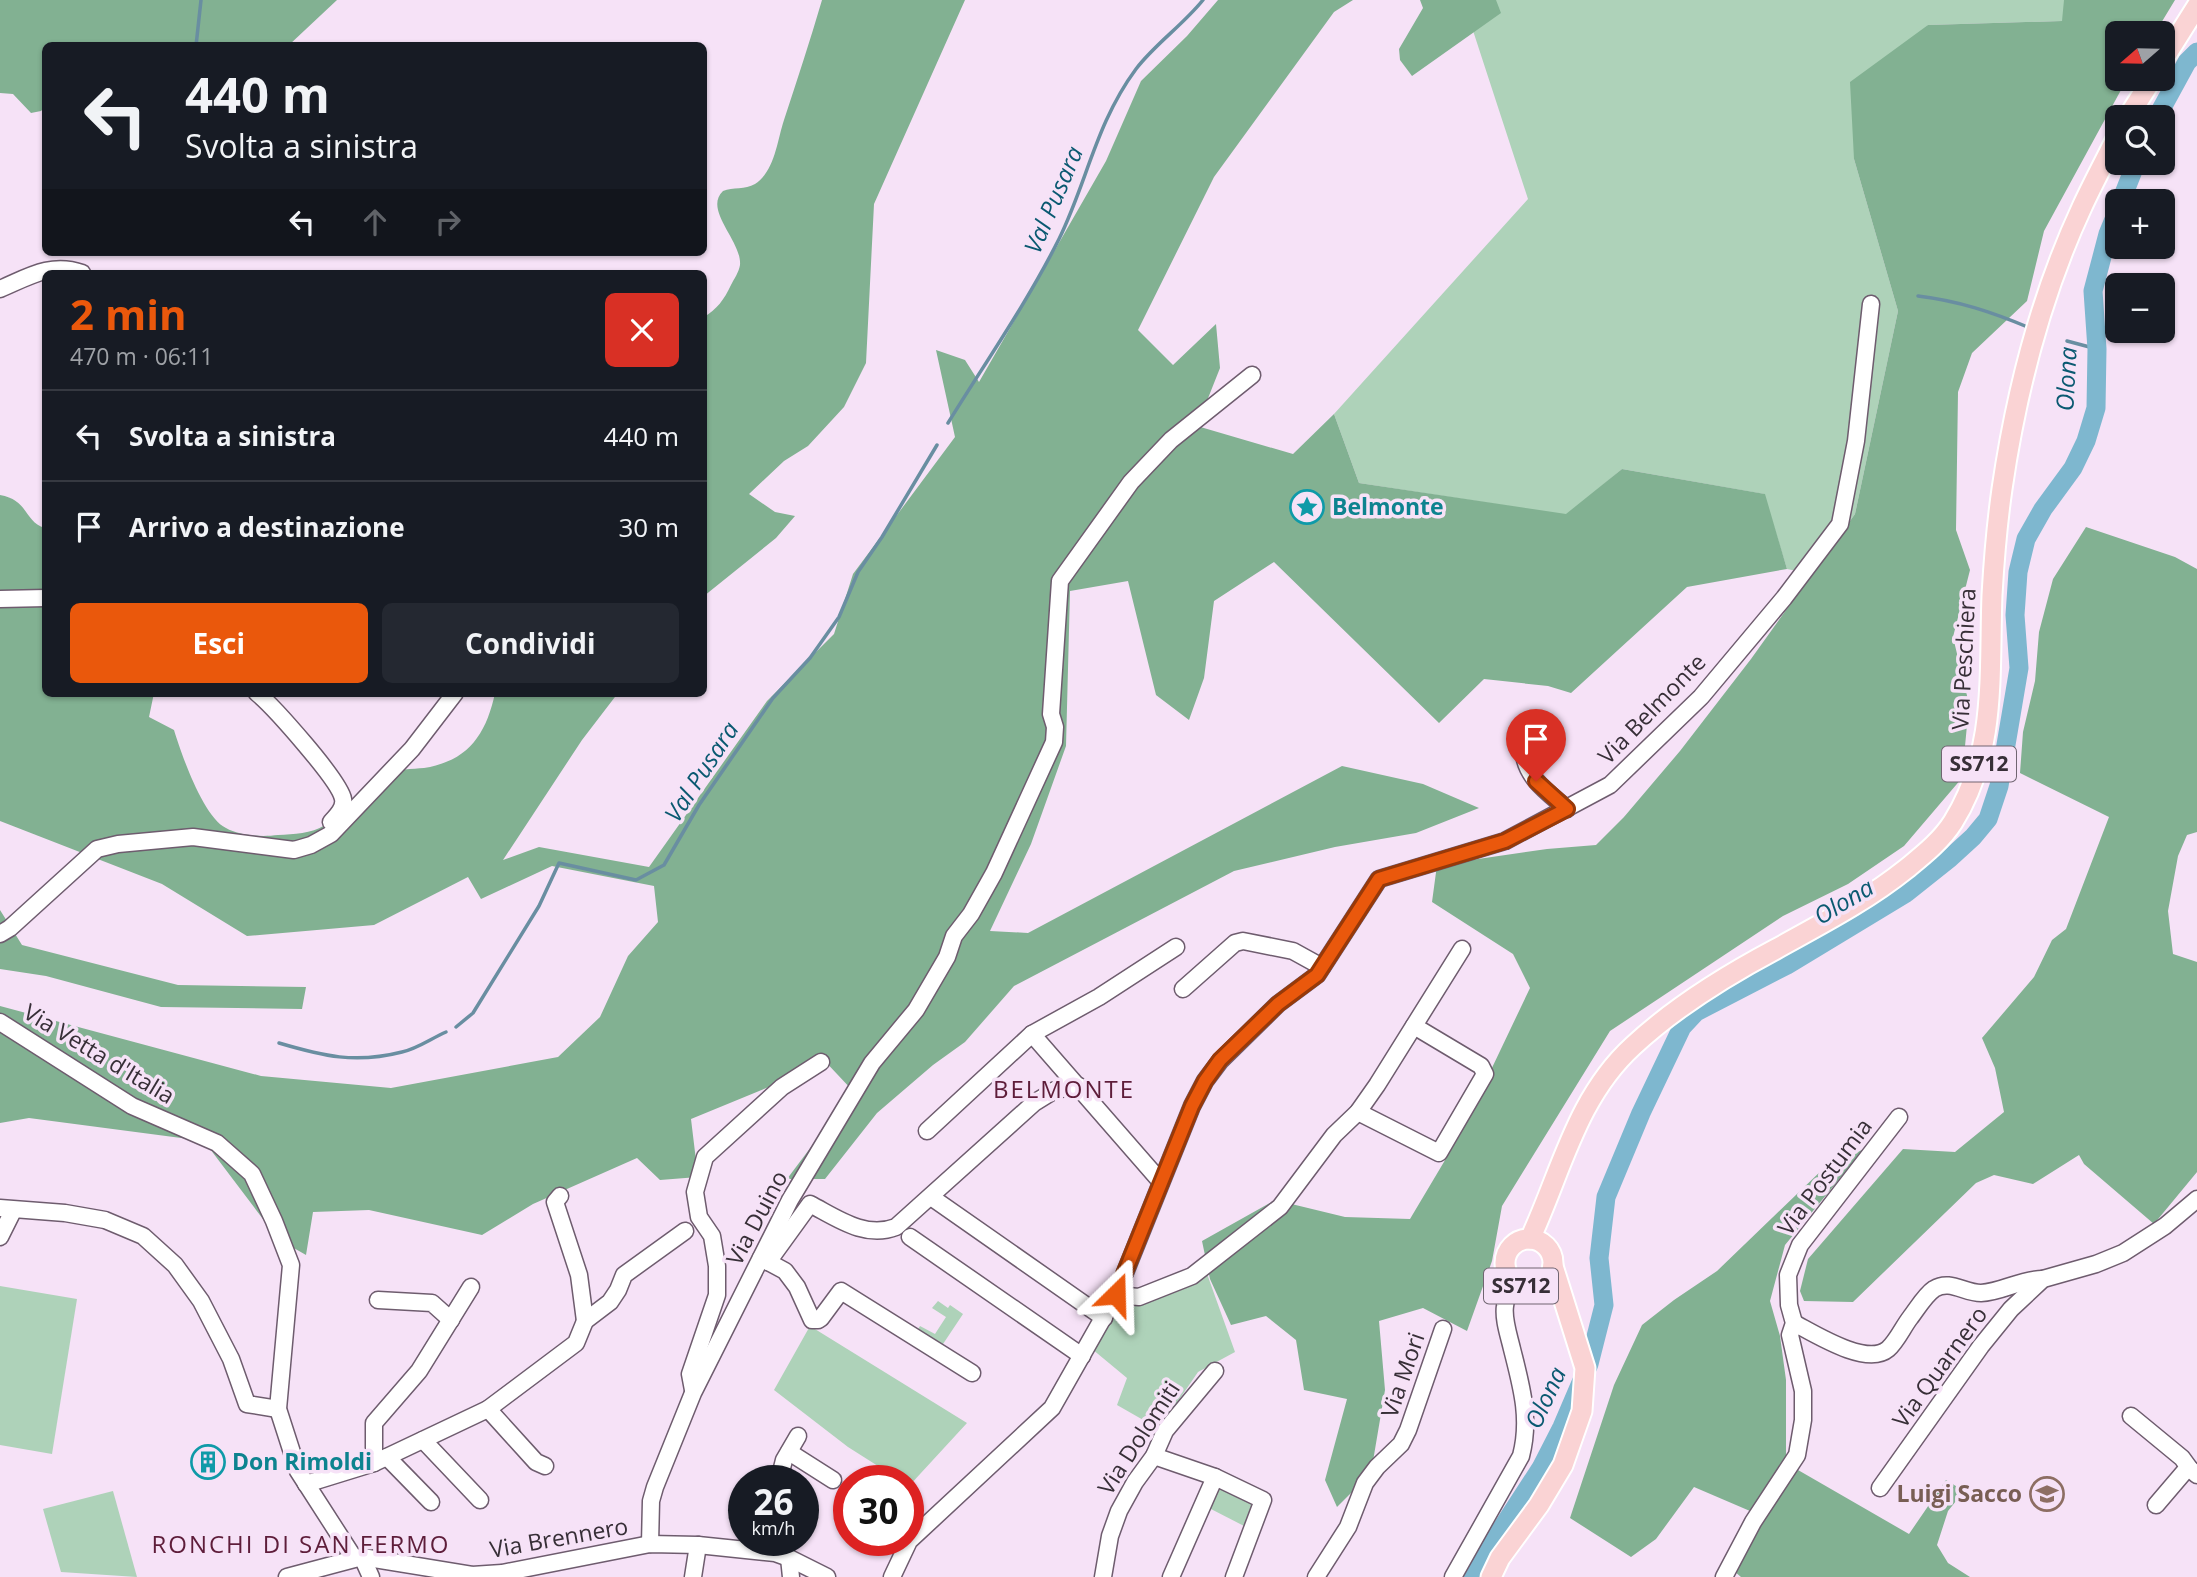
<!DOCTYPE html>
<html lang="it">
<head>
<meta charset="utf-8">
<style>
  body { margin:0; font-family:"Open Sans",sans-serif; background:#242831; color:#f1f3f6; height:100vh; display:flex; flex-direction:column; font-size:26px; white-space:nowrap }
  * { box-sizing:border-box; margin:0 }
  p { font-size:23px; color:#9ea1a6 }
  .icon { flex:none; width:38px; height:38px; fill:none; stroke:currentColor; stroke-width:2; stroke-linecap:round; stroke-linejoin:round }
  .map { position:relative; flex:1; overflow:hidden }
  .drawer { position:absolute; left:42px; top:270px; width:665px; height:427px; display:flex; flex-direction:column; background:#171b24; border-radius:10px; box-shadow:0 2px 5px #0004 }
  .drawer>* { flex:none }
  .hud { position:absolute; left:42px; top:42px; width:665px; height:214px; border-radius:10px; box-shadow:0 2px 5px #0004; background:#171b24; color:#f1f3f6; overflow:hidden }
  .needle { width:46px; rotate:250deg }
  .buttons { position:absolute; left:2105px; top:21px; display:grid; gap:14px }
  .buttons a { display:grid; place-items:center; width:70px; height:70px; border-radius:10px; background:#171b24; box-shadow:0 2px 5px #0004; font-size:35px }
  .speed { position:absolute; left:728px; top:1465px; display:flex; gap:14px; font-size:35px; font-weight:700; text-align:center }
  .speed>* { display:grid; place-content:center; width:91px; height:91px; border-radius:50%; background:#171b24; box-shadow:0 2px 5px #0004; line-height:1 }
  .speed small { font-size:18px; font-weight:400 }
  .speed .limit { border:10px solid #d22; background:#fff; color:#111 }
  .pin { position:absolute; display:grid; place-items:center; width:60px; height:60px; color:#fff; margin:-72px -30px; border-radius:50% 50% 50% 0; rotate:-45deg; box-shadow:0 0 7px #0007 }
  .pin .icon { rotate:45deg }
  .me { position:absolute; width:77px; margin:-38px; rotate:22deg; stroke-linejoin:round; filter:drop-shadow(0 0 5px #0008) }
  .turn { display:flex; align-items:center; gap:24px; height:147px; padding:0 28px; font-size:32px }
  .turn .icon { width:91px; height:91px; stroke-width:2.5 }
  .turn b { display:block; font-size:49px; line-height:60px }
  .lanes { display:flex; align-items:center; height:66px; padding:0 28px; background:#0003; justify-content:center; gap:35px; direction:ltr }
  .lanes .off { opacity:.35 }
  .round { display:grid; place-items:center; flex:none; width:74px; height:74px; border-radius:10px; background:#242831 }
  .head { display:flex; align-items:center; justify-content:space-between; height:119px; padding:0 28px }
  h1 { font-size:42px; font-weight:700; line-height:52px; color:#ea580c }
  .cta { display:flex; gap:14px; margin-top:auto; padding:14px 28px }
  .cta a { flex:1; height:80px; border-radius:10px; background:#ea580c; color:#fff; font-size:28px; font-weight:700; line-height:80px; text-align:center }
  .cta a+a { background:#242831; color:#f1f3f6 }
  ul { padding:0; list-style:none }
  li { display:flex; align-items:center; gap:21px; height:91px; padding:0 28px; border-top:2px solid #363941 }
  li div { flex:1 }
  li b { display:block; font-size:26px }
  li em { font-style:normal }
  .map>svg:first-child { display:block }
</style>
</head>
<body>
<div class="map">
<svg width="2197" height="1577" viewBox="0 0 2197 1577">
  <rect width="100%" height="100%" fill="#f6e2f7"/>
  <g fill="#aed2b9">
    <path d="M1463,0H2078L2062,21L1928,25L1854,159L1898,311L1855,514L1812,574L1787,569L1764,494L1622,469L1567,515L1359,483L1334,414L1528,199Z"/>
    <path d="M1206,1271L1235,1352L1198,1372L1159,1429L1117,1405L1127,1378L1092,1349L1110,1320L1115,1316Z"/>
    <path d="M0,1286L77,1299L52,1454L0,1445Z"/>
    <path d="M938,1301L948,1308L950,1305L963,1314L943,1344L939,1345L917,1331L920,1326L935,1334L946,1317L932,1308Z"/>
    <path d="M810,1326L967,1423L909,1486L908,1480H900L848,1447L774,1390Z"/>
    <path d="M1219,1488L1256,1506L1246,1527L1209,1508Z"/>
    <path d="M113,1491L137,1577L61,1572L43,1509Z"/>
  </g>
  <g fill="#82b192">
    <path d="M0,0H337L289,45L46,46L45,107L41,111L31,113L13,94L0,93Z"/>
    <path d="M822,0H965L874,204L866,363L844,407L808,446L784,461L749,494L775,512L795,516L776,538L704,596V317C717,309 724,300 731,285C734,279 739,272 740,265C742,241 703,210 723,191C733,187 745,190 755,184C775,171 777,141 784,120C797,80 810,41 822,0Z"/>
    <path d="M1218,0H1353L1334,12L1214,177L1138,330L1173,365L1216,324L1220,368L1197,426L1293,454L1334,414L1359,483L1566,514L1622,469L1765,494L1787,569L1687,587L1571,693L1548,686L1484,679L1439,723L1274,562L1214,601L1204,678L1189,720L1156,695L1128,581L1070,591L1066,746L1031,844L990,931L1028,933L1342,766L1423,784L1479,808L1416,833L1335,847L1234,871L1014,986L965,1042L933,1065L877,1113L825,1179H787L853,1091L821,1057L776,1084L691,1119L698,1177L660,1180L637,1158L533,1204L482,1235L369,1210L313,1212L306,1255L278,1239L204,1141L29,1118L0,1123V1006L261,1076L391,1088L558,1057L600,1017L628,956L658,922L654,886L552,866L481,899L468,877L374,925L247,936L162,884L0,821V495C29,500 24,522 45,528L46,693H154L149,717L174,730C181,753 203,817 226,828C240,836 262,837 278,835C294,834 311,834 325,825C348,812 364,788 387,774C396,769 413,769 424,768C468,761 486,735 495,693H618L582,740L503,860L539,847L649,867L767,701L834,634L853,574L955,437L936,350L965,360L979,382L1106,161L1141,81L1187,36Z"/>
    <path d="M1420,0H1496L1501,13L1412,76L1400,60L1399,49L1423,8Z"/>
    <path d="M2064,0H2175L2155,33H2118V79H2127L2044,231L2027,301L1972,353L1958,392L1956,530L1970,570L1953,637L1969,704L1962,778L1904,846L1848,884L1783,916L1610,1031L1502,1206L1492,1261L1467,1331L1423,1308L1379,1321L1385,1390L1371,1473L1337,1507L1325,1480L1347,1399L1304,1390L1296,1340L1266,1316L1231,1325L1210,1279L1202,1241L1275,1200L1345,1217L1410,1219L1460,1135L1530,988L1513,954L1432,902L1437,865L1547,849L1596,845L1624,817L1680,751L1751,659L1855,514L1898,311L1854,159L1850,82L1928,25L2062,21Z"/>
    <path d="M2086,527L2175,557L2197,569V832L2187,835L2178,856L2168,911L2173,954L2197,962V1172L2154,1224L2084,1164L2079,1155L2033,1184L1994,1175L1976,1183L1853,1302L1804,1301L1800,1291L1808,1259L1903,1149L1955,1152L2004,1112L1995,1068L1982,1038L2034,977L2052,940L2066,929L2109,817L2020,773L2023,732L2035,681L2039,632L2053,579Z"/>
    <path d="M0,910L22,945L178,985L306,987L302,1009L161,1007L46,976L0,969Z"/>
    <path d="M1864,1149L1785,1245L1770,1301L1780,1336L1786,1380V1456L1750,1511L1694,1487L1656,1539L1631,1557L1570,1518L1614,1385L1642,1325L1674,1300L1717,1271L1824,1168Z"/>
    <path d="M1798,1470L1909,1534L1946,1480L1964,1491L1948,1511L1937,1545L1948,1563L1970,1577H1741L1734,1571L1756,1524Z"/>
  </g>
  <g fill="none" stroke-linecap="round" stroke-linejoin="round">
    <g stroke="#698ea1" stroke-width="3.5">
      <path d="M196,46L201,0"/>
      <path d="M1918,296C1959,301 1992,312 2030,328"/>
      <path d="M2067,341L2097,349"/>
      <path d="M948,423C985,363 1027,303 1059,239C1087,182 1096,123 1136,69C1155,44 1183,25 1203,0"/>
      <path d="M456,1027L473,1013L539,906L559,863L636,880L664,865L699,805L773,698L810,658L839,617L858,572L882,537L937,445"/>
      <path d="M279,1043C323,1056 355,1064 402,1052C417,1049 432,1038 446,1032"/>
    </g>
    <g stroke="#7eb7cf" stroke-width="19">
      <path d="M2157,117L2187,62L2197,52"/>
      <path d="M2121,201L2136,163"/>
      <path d="M1470,1577L1541,1468L1562,1427L1589,1364L1604,1305L1599,1258L1606,1197L1641,1113L1682,1027L1696,1012L1787,965L1906,893L1950,858L1973,837L1988,819L1999,786L2019,668L2015,615L2018,572L2026,539L2043,509L2073,468L2086,441L2096,408L2097,349L2093,291L2108,234L2118,210"/>
    </g>
    <g stroke="#6e5c6e" stroke-width="19">
      <g id="minor">
        <path d="M0,289C28,277 51,262 82,273"/>
        <path d="M0,599L46,598"/>
        <path d="M257,693C274,707 340,781 343,799C345,809 336,816 331,822"/>
        <path d="M1524,755C1528,780 1549,793 1567,809"/>
        <path d="M0,934L10,928L97,849L118,844L193,837L294,850L311,845L331,834L412,749L455,693"/>
        <path d="M1183,989L1235,943L1243,941L1293,951L1322,967"/>
        <path d="M0,1022L132,1106L217,1143L252,1174L274,1221L291,1265L278,1409L298,1471L354,1558"/>
        <path d="M1032,1034L1161,1182"/>
        <path d="M1358,1112L1439,1153L1485,1074L1481,1066L1414,1026"/>
        <path d="M927,1131L1032,1034L1099,997L1176,947"/>
        <path d="M560,1196L555,1202L579,1275L585,1321"/>
        <path d="M931,1197L1104,1318"/>
        <path d="M0,1208L65,1213L105,1220L143,1236L175,1265L201,1301L231,1359L247,1404L278,1409"/>
        <path d="M0,1237L13,1211"/>
        <path d="M910,1237L1082,1356"/>
        <path d="M761,1258L785,1271L797,1287L812,1320H818L821,1318L841,1291L972,1373"/>
        <path d="M768,1262L810,1204C837,1218 865,1239 896,1227L1034,1103L1055,1090L1079,1086"/>
        <path d="M1116,1295L1139,1297L1192,1276L1280,1207L1334,1135L1358,1112L1377,1085L1462,949"/>
        <path d="M378,1300L432,1303L451,1320"/>
        <path d="M1794,1323C1815,1334 1867,1367 1888,1349C1897,1341 1903,1327 1910,1318C1917,1309 1925,1295 1934,1289C1950,1279 1964,1293 1981,1293C2002,1292 2021,1279 2043,1279"/>
        <path d="M693,1390L690,1374L717,1295V1266L712,1236L699,1217L695,1192L705,1157L782,1087L821,1062"/>
        <path d="M488,1409L536,1462L545,1466"/>
        <path d="M2131,1416L2182,1458L2190,1469"/>
        <path d="M423,1440L480,1500"/>
        <path d="M789,1452L833,1480"/>
        <path d="M1154,1456L1215,1477L1263,1500L1234,1577"/>
        <path d="M387,1457L431,1502"/>
        <path d="M374,1463V1423L419,1371L471,1287"/>
        <path d="M779,1480L784,1460L798,1436"/>
        <path d="M306,1484L374,1463L488,1409L576,1343L585,1321L610,1302L618,1290L624,1275L685,1231"/>
        <path d="M1880,1488L1981,1346L2011,1309L2043,1279L2096,1264L2123,1253L2165,1226L2197,1199"/>
        <path d="M2156,1505L2185,1471L2190,1469L2197,1475"/>
        <path d="M650,1544L651,1501L655,1487L693,1393L790,1200L872,1063L916,1010L947,957L954,936L971,914L994,873L1054,742L1055,727L1051,714L1060,581L1131,482L1171,440L1252,375"/>
        <path d="M362,1557L371,1577"/>
        <path d="M789,1558L791,1577"/>
        <path d="M287,1577L362,1557L472,1575L502,1573L650,1544L698,1545L775,1553L789,1558L827,1577"/>
        <path d="M693,1577L698,1545"/>
        <path d="M892,1577L909,1541L1052,1408L1116,1295L1192,1106L1205,1081L1220,1061L1278,1004L1317,975L1379,879L1505,841L1610,785L1701,697L1784,598L1840,524L1856,441L1871,304"/>
        <path d="M1103,1577L1110,1536L1119,1511L1135,1482L1154,1456L1165,1431L1215,1371"/>
        <path d="M1171,1577L1215,1477"/>
        <path d="M1316,1577L1348,1527L1365,1483L1377,1467L1401,1444L1408,1430L1443,1329"/>
        <path d="M1453,1577L1521,1456C1531,1418 1521,1385 1512,1349C1509,1336 1503,1319 1505,1306C1506,1298 1509,1288 1511,1280"/>
        <path d="M1724,1577L1753,1522L1797,1455L1803,1420V1391L1790,1335L1794,1323L1789,1305L1788,1275L1800,1245L1899,1117"/>
      </g>
    </g>
    <g stroke="#fff" stroke-width="23">
      <g id="major">
        <path d="M2163,60L2197,6"/>
        <path d="M2128,117L2152,79"/>
        <circle cx="1529" cy="1263" r="24"/>
        <path d="M1530,1239C1561,1173 1576,1098 1633,1046C1675,1007 1725,976 1776,949C1821,924 1866,901 1906,869C1923,855 1941,841 1953,822C1997,752 1989,673 1992,595C1994,560 1997,524 2002,489C2016,393 2041,295 2082,207C2093,183 2106,159 2118,135"/>
        <path d="M1491,1577L1500,1558L1539,1505L1563,1465L1582,1411L1585,1368L1553,1266"/>
      </g>
    </g>
    <use href="#minor" stroke="#fff" stroke-width="16"/>
    <use href="#major" stroke="#fad3d4" stroke-width="19"/>
  </g>
  <g fill="none" stroke-linecap="round" stroke-linejoin="round">
    <g stroke="#983908" stroke-width="18">
      <path id="route" d="M1116,1294L1192,1106L1205,1081L1220,1060L1278,1004L1317,975L1379,879L1505,841L1567,809L1536,781"/>
    </g>
    <use href="#route" stroke="#ea580c" stroke-width="12"/>
  </g>
  <defs>
    <g id="sight-ring" transform="scale(1.75)"><circle r="9.5" fill="#f6e2f7" stroke="#0f9aa8" stroke-width="1.5"/><path d="M0-6L1.8-2.2L6-1.7L2.9 1.2L3.7 5.4L0 3.3L-3.7 5.4L-2.9 1.2L-6-1.7L-1.8-2.2Z" fill="#0f9aa8"/></g>
    <g id="building-ring" transform="scale(1.75)"><circle r="9.5" fill="#f6e2f7" stroke="#0f9aa8" stroke-width="1.5"/><path d="M-4-6H4V6H1V3H-1V6H-4ZM-2.5-4.3h1.7v1.8h-1.7ZM.8-4.3h1.7v1.8H.8ZM-2.5-1h1.7V.8h-1.7ZM.8-1h1.7V.8H.8Z" fill="#0f9aa8"/></g>
    <g id="school-ring" transform="scale(1.75)"><circle r="9.5" fill="#f6e2f7" stroke="#8d6e63" stroke-width="1.5"/><path d="M0-5L7-2L0 1L-7-2ZM-4 1L0 2.5L4 1V4Q0 6-4 4Z" fill="#8d6e63"/></g>
  </defs>
  <g fill-rule="evenodd">
    <use href="#sight-ring" x="1307" y="507"/>
    <use href="#building-ring" x="208" y="1462"/>
    <use href="#school-ring" x="2047" y="1494"/>
  </g>
  <g text-anchor="middle" stroke-width="7" stroke-linejoin="round" paint-order="stroke">
    <g fill="#f6e2f7" stroke="#706571" stroke-width="2">
      <rect x="1942" y="746.5" width="74" height="35" rx="5"/>
      <rect x="1484" y="1268.5" width="74" height="35" rx="5"/>
    </g>
    <g font-size="21" font-weight="bold" fill="#372f37">
      <text x="1979" y="771">SS712</text>
      <text x="1521" y="1293">SS712</text>
    </g>
    <g font-size="23" font-weight="bold" fill="#0d838f" stroke="#f6e2f7" text-anchor="start">
      <text x="1332" y="515">Belmonte</text>
      <text x="232" y="1470">Don Rimoldi</text>
    </g>
    <g font-size="23" fill="#372f37" stroke="#f6e2f7">
      <text transform="translate(1964 659) rotate(-87)" y="8">Via Peschiera</text>
      <text transform="translate(1652 709) rotate(-46)" y="8">Via Belmonte</text>
      <text transform="translate(99 1054) rotate(31)" y="8">Via Vetta d'Italia</text>
      <text transform="translate(1825 1177) rotate(-53)" y="8">Via Postumia</text>
      <text transform="translate(757 1218) rotate(-62)" y="8">Via Duino</text>
      <text transform="translate(1940 1367) rotate(-54)" y="8">Via Quarnero</text>
      <text transform="translate(1403 1375) rotate(-71)" y="8">Via Mori</text>
      <text transform="translate(1139 1438) rotate(-57)" y="8">Via Dolomiti</text>
      <text transform="translate(559 1538) rotate(-10)" y="8">Via Brennero</text>
    </g>
    <g font-size="23" font-weight="bold" fill="#785e54" stroke="#f6e2f7" text-anchor="end">
      <text x="2022" y="1502">Luigi Sacco</text>
    </g>
    <g font-size="24" font-style="italic" fill="#0a5971" stroke="#f6e2f7">
      <text transform="translate(1054 200) rotate(-67)" y="8">Val Pusara</text>
      <text transform="translate(2067 379) rotate(-87)" y="8">Olona</text>
      <text transform="translate(702 772) rotate(-57)" y="8">Val Pusara</text>
      <text transform="translate(1844 902) rotate(-31)" y="8">Olona</text>
      <text transform="translate(1546 1398) rotate(-65)" y="8">Olona</text>
    </g>
    <g font-size="24" letter-spacing="2" fill="#5e1d3a" stroke="#f6e2f7">
      <text x="1064" y="1098">BELMONTE</text>
      <text x="301" y="1553">RONCHI DI SAN FERMO</text>
    </g>
  </g>
</svg>
<div class="buttons">
<a><svg class="needle" viewBox="-14 -14 28 28"><path d="M0-13l5 13h-10z" fill="#e53935"/><path d="M0 13l5-13h-10z" fill="#9ea1a6"/></svg></a>
<a><svg class="icon" aria-label="search" viewBox="0 0 24 24"><circle cx="10" cy="10" r="6"/><path d="M15 15l6 6"/></svg></a>
<a>+</a>
<a>−</a>
</div>
<div class="speed"><div>26<small>km/h</small></div><div class="limit">30</div></div>
<div class="pin" style="left:1536px;top:781px;background:#d93025"><svg class="icon" aria-label="arrive" viewBox="0 0 24 24"><path d="M6 21V4h12l-3 4 3 4H6"/></svg></div>
<svg class="me" style="left:1116px;top:1294px" viewBox="-20 -20 40 40"><path d="M0-17L14 15 0 8-14 15z" fill="#ea580c" stroke="#fff" stroke-width="4"/></svg>
<div class="hud">
<div class="turn"><svg class="icon" aria-label="left" viewBox="0 0 24 24"><path d="M17 20v-9H6M10 6l-5 5 5 5"/></svg><div><b>440 m</b>Svolta a sinistra</div></div>
<div class="lanes"><svg class="icon" aria-label="left" viewBox="0 0 24 24"><path d="M17 20v-9H6M10 6l-5 5 5 5"/></svg><svg class="icon off" aria-label="ahead" viewBox="0 0 24 24"><path d="M12 20V5M6 11l6-6 6 6"/></svg><svg class="icon off" aria-label="right" viewBox="0 0 24 24"><path d="M7 20v-9h11M14 6l5 5-5 5"/></svg></div>
</div>
<section class="drawer">
<div class="head"><div><h1>2 min</h1><p>470 m · 06:11</p></div><a class="round" style="background:#d93025;color:#fff"><svg class="icon" aria-label="close" viewBox="0 0 24 24"><path d="M6 6l12 12M18 6L6 18"/></svg></a></div>
<ul>
<li><svg class="icon" aria-label="left" viewBox="0 0 24 24"><path d="M17 20v-9H6M10 6l-5 5 5 5"/></svg><div><b>Svolta a sinistra</b></div><em>440 m</em></li>
<li><svg class="icon" aria-label="arrive" viewBox="0 0 24 24"><path d="M6 21V4h12l-3 4 3 4H6"/></svg><div><b>Arrivo a destinazione</b></div><em>30 m</em></li>
</ul>
<div class="cta"><a>Esci</a><a>Condividi</a></div>
</section>
</div>
</body>
</html>
